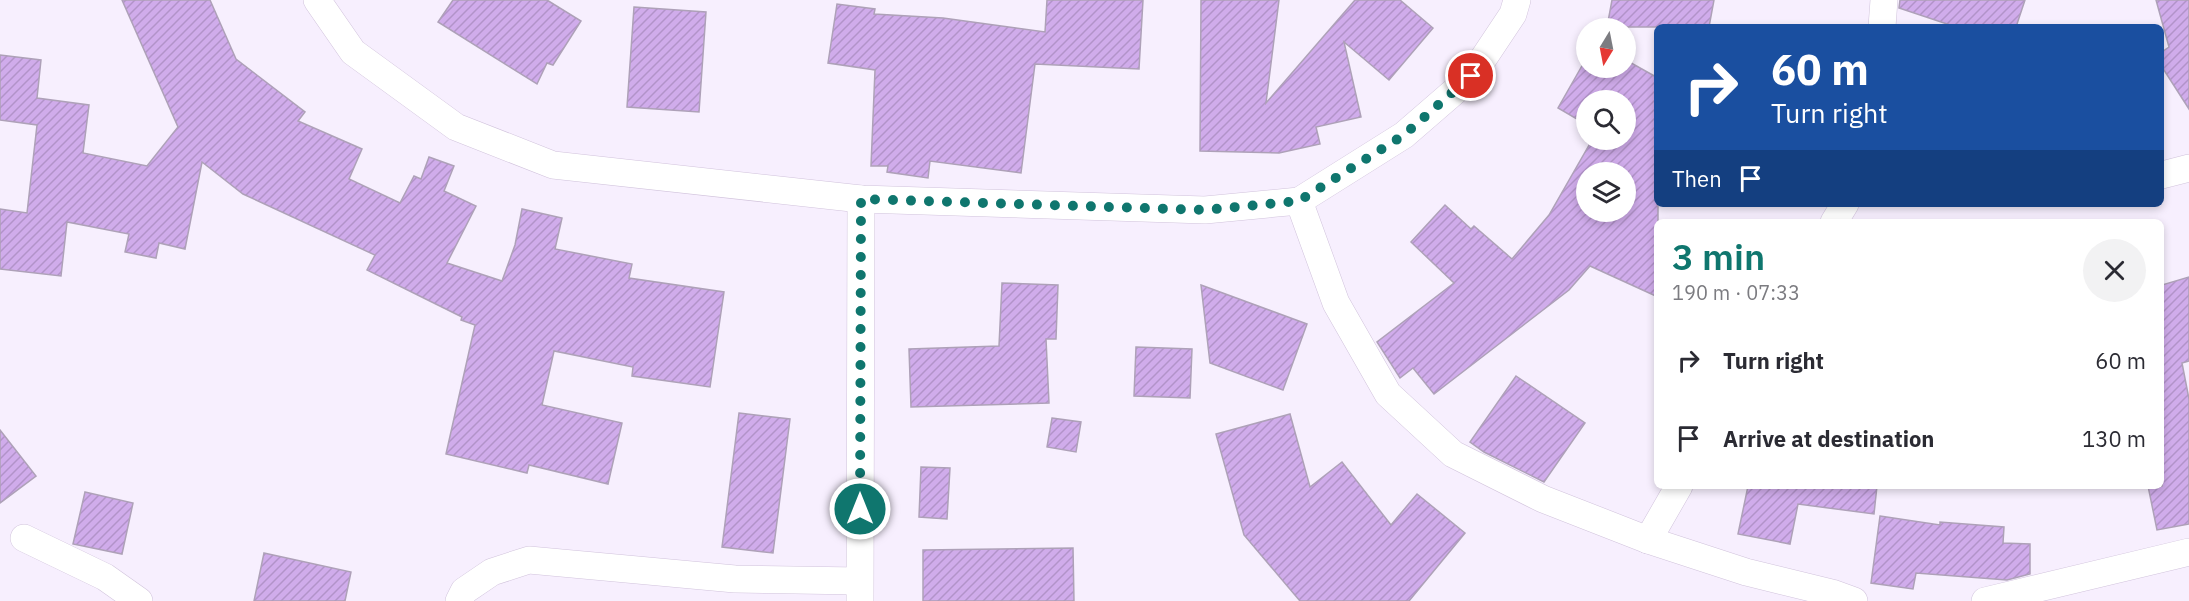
<!DOCTYPE html>
<html lang="en">
<head>
<meta charset="utf-8">
<style>
  body { margin:0; font-family:"IBM Plex Sans",sans-serif; background:#f2f2f3; color:#2b2b33; height:100vh; display:flex; flex-direction:column; font-size:22px; white-space:nowrap }
  * { box-sizing:border-box; margin:0 }
  p { font-size:20px; color:#7c7c81 }
  .icon { flex:none; width:33px; height:33px; fill:none; stroke:currentColor; stroke-width:2; stroke-linecap:round; stroke-linejoin:round }
  .map { position:relative; flex:1; overflow:hidden }
  .drawer { position:absolute; left:1654px; top:219px; width:510px; height:270px; display:flex; flex-direction:column; background:#fff; border-radius:9px; box-shadow:0 3px 9px #0003 }
  .drawer>* { flex:none }
  .top-card { position:absolute; left:1654px; top:24px; width:510px; height:183px; border-radius:9px; box-shadow:0 3px 9px #0003; background:#1a4fa0; color:#fff; overflow:hidden }
  .needle { width:39px; rotate:190deg }
  .buttons { position:absolute; left:1576px; top:18px; display:grid; gap:12px }
  .buttons a { display:grid; place-items:center; width:60px; height:60px; border-radius:50%; background:#fff; box-shadow:0 3px 9px #0003; font-size:30px }
  .pin { position:absolute; display:grid; place-items:center; width:51px; height:51px; color:#fff; margin:-26px; border:3px solid #fff; border-radius:50%; box-shadow:0 2px 6px #0007 }
  .me { position:absolute; width:66px; margin:-33px; rotate:0deg; stroke-linejoin:round; filter:drop-shadow(0 0 4px #0008) }
  .turn { display:flex; align-items:center; gap:21px; height:126px; padding:0 18px; font-size:27px }
  .turn .icon { width:78px; height:78px; stroke-width:2.5 }
  .turn b { display:block; font-size:42px; line-height:51px }
  .then { display:flex; align-items:center; height:57px; padding:0 18px; background:#0003; gap:12px; font-size:22px }
  .round { display:grid; place-items:center; flex:none; width:63px; height:63px; border-radius:32px; background:#f2f2f3 }
  .headline { display:flex; align-items:center; justify-content:space-between; height:102px; padding:0 18px }
  h1 { font-size:36px; font-weight:600; line-height:45px; color:#0f766e }
  ul { padding:0; list-style:none }
  li { display:flex; align-items:center; gap:18px; height:78px; padding:0 18px }
  li div { flex:1 }
  li b { display:block; font-size:22px }
  li em { font-style:normal }
  .map>svg:first-child { display:block }
</style>
</head>
<body>
<div class="map">
<svg width="2189" height="601" viewBox="0 0 2189 601">
  <defs>
    <pattern id="building-hatch" width="6" height="6" patternUnits="userSpaceOnUse" patternTransform="scale(1.5)"><rect width="6" height="6" fill="#d0aceb"/><path d="M-1 1l2-2M0 6l6-6M5 7l2-2" fill="none" stroke="#b293c9"/></pattern>
  </defs>
  <rect width="100%" height="100%" fill="#f7effe"/>
  <g fill="url(#building-hatch)" stroke="#aea1b8" stroke-width="1.5" fill-rule="evenodd">
    <path d="M122,0H210L236,59L305,112L298,121L362,149L349,179L400,203L414,176L421,179L429,157L454,166L444,191L476,206L447,263L502,281L515,245L522,209L562,218L555,249L632,264L629,278L724,292L710,387L632,376L633,367L554,351L542,405L622,423L608,484L529,465L527,473L446,454L475,325L461,320L462,317L367,270L375,255L243,194L202,162L185,249L159,243L156,258L125,252L129,234L67,222L61,276L0,269V209L27,213L37,125L0,120V55L41,60L37,98L89,105L83,153L147,166L178,127Z"/>
    <path d="M453,0H547L581,21L553,65L547,63L537,84L438,22Z"/>
    <path d="M1047,0H1143L1139,69L1035,64L1021,173L930,161L928,178L887,172L888,166H871L875,70L828,63L837,4L875,9L874,14L943,18L1045,32Z"/>
    <path d="M1201,0H1279L1266,103L1355,0H1400L1433,28L1389,80L1344,42L1361,117L1316,127L1320,144L1279,153L1200,151Z"/>
    <path d="M1612,0H1714L1709,27H1607Z"/>
    <path d="M1900,0H2025L2016,27H1956L1899,8Z"/>
    <path d="M2156,0H2189V109L2162,67V52L2169,47Z"/>
    <path d="M634,7L706,12L699,112L627,107Z"/>
    <path d="M1587,57V68H1626V60L1658,78V297L1590,266L1569,290L1434,394L1413,368L1400,378L1377,342L1454,283L1411,242L1445,205L1471,229L1474,226L1512,259L1549,215L1592,140H1626V100H1587V125L1558,108ZM1587,172H1626V212H1587Z"/>
    <path d="M2189,277V361L2182,363L2189,399V524L2157,530L2148,486H2162V285Z"/>
    <path d="M1002,283L1058,285L1056,339H1046L1049,403L911,407L909,349L999,346Z"/>
    <path d="M1201,285L1307,324L1283,390L1210,363Z"/>
    <path d="M1136,347L1192,349L1190,398L1134,396Z"/>
    <path d="M1516,376L1585,423L1544,482L1484,452L1470,442Z"/>
    <path d="M739,413L790,419L773,553L722,547Z"/>
    <path d="M1290,414L1310,487L1342,462L1391,525L1417,494L1465,533L1409,601H1300L1244,535L1216,434Z"/>
    <path d="M1052,418L1081,422L1076,452L1047,447Z"/>
    <path d="M0,430L36,476L0,503Z"/>
    <path d="M921,467L950,468L947,519L919,517Z"/>
    <path d="M1748,486H1877L1874,514L1798,504L1790,544L1738,534Z"/>
    <path d="M85,492L133,503L122,554L73,544Z"/>
    <path d="M1880,516L1940,525V522L2004,527L2003,543L2030,544V574L2007,580L1916,573L1913,589L1871,583Z"/>
    <path d="M1073,548L1074,601H923V550Z"/>
    <path d="M264,553L351,572L345,601H254Z"/>
  </g>
  <g fill="none" stroke-linecap="round" stroke-linejoin="round">
    <g stroke="#d1c3dc" stroke-width="28">
      <g id="street">
        <path d="M317,0L353,52L456,127L553,165L861,199L1205,210L1299,201L1404,135L1471,77L1513,14L1517,0"/>
        <path d="M1882,27L1884,0"/>
        <path d="M2162,175L2189,168"/>
        <path d="M1299,201L1336,303L1388,394L1453,454L1543,499L1648,540"/>
        <path d="M1834,222L1845,204"/>
        <path d="M1679,486L1648,540L1746,572L1832,593L1854,601"/>
        <path d="M24,538L105,577L139,601"/>
        <path d="M459,601L464,591L492,572L529,560L735,579L859,581"/>
        <path d="M860,601L861,199"/>
        <path d="M1985,601L2189,552"/>
      </g>
    </g>
    <use href="#street" stroke="#fff" stroke-width="27"/>
  </g>
  <g fill="none" stroke-linecap="round" stroke-linejoin="round">
    <path stroke="#0f766e" stroke-width="10" stroke-dasharray="0 18" d="M860,509L861,199L1205,210L1299,201L1404,135L1471,76"/>
  </g>
</svg>
<div class="buttons">
<a><svg class="needle" viewBox="-14 -14 28 28"><path d="M0-13l5 13h-10z" fill="#e53935"/><path d="M0 13l5-13h-10z" fill="#7c7c81"/></svg></a>
<a><svg class="icon" aria-label="search" viewBox="0 0 24 24"><circle cx="10" cy="10" r="6"/><path d="M15 15l6 6"/></svg></a>
<a><svg class="icon" aria-label="layers" viewBox="0 0 24 24"><path d="M12 4l9 5-9 5-9-5zM3 14l9 5 9-5"/></svg></a>
</div>
<div class="pin" style="left:1471px;top:76px;background:#d93025"><svg class="icon" aria-label="arrive" viewBox="0 0 24 24"><path d="M6 21V4h12l-3 4 3 4H6"/></svg></div>
<svg class="me" style="left:860px;top:509px" viewBox="-20 -20 40 40"><circle r="17" fill="#0f766e" stroke="#fff" stroke-width="3"/><path d="M0-11L8 9 0 5-8 9z" fill="#fff"/></svg>
<div class="top-card">
<div class="turn"><svg class="icon" aria-label="right" viewBox="0 0 24 24"><path d="M7 20v-9h11M14 6l5 5-5 5"/></svg><div><b>60 m</b>Turn right</div></div>
<div class="then">Then<svg class="icon" aria-label="arrive" viewBox="0 0 24 24"><path d="M6 21V4h12l-3 4 3 4H6"/></svg></div>
</div>
<section class="drawer">
<div class="headline"><div><h1>3 min</h1><p>190 m · 07:33</p></div><a class="round"><svg class="icon" aria-label="close" viewBox="0 0 24 24"><path d="M6 6l12 12M18 6L6 18"/></svg></a></div>
<ul>
<li><svg class="icon" aria-label="right" viewBox="0 0 24 24"><path d="M7 20v-9h11M14 6l5 5-5 5"/></svg><div><b>Turn right</b></div><em>60 m</em></li>
<li><svg class="icon" aria-label="arrive" viewBox="0 0 24 24"><path d="M6 21V4h12l-3 4 3 4H6"/></svg><div><b>Arrive at destination</b></div><em>130 m</em></li>
</ul>
</section>
</div>
</body>
</html>
